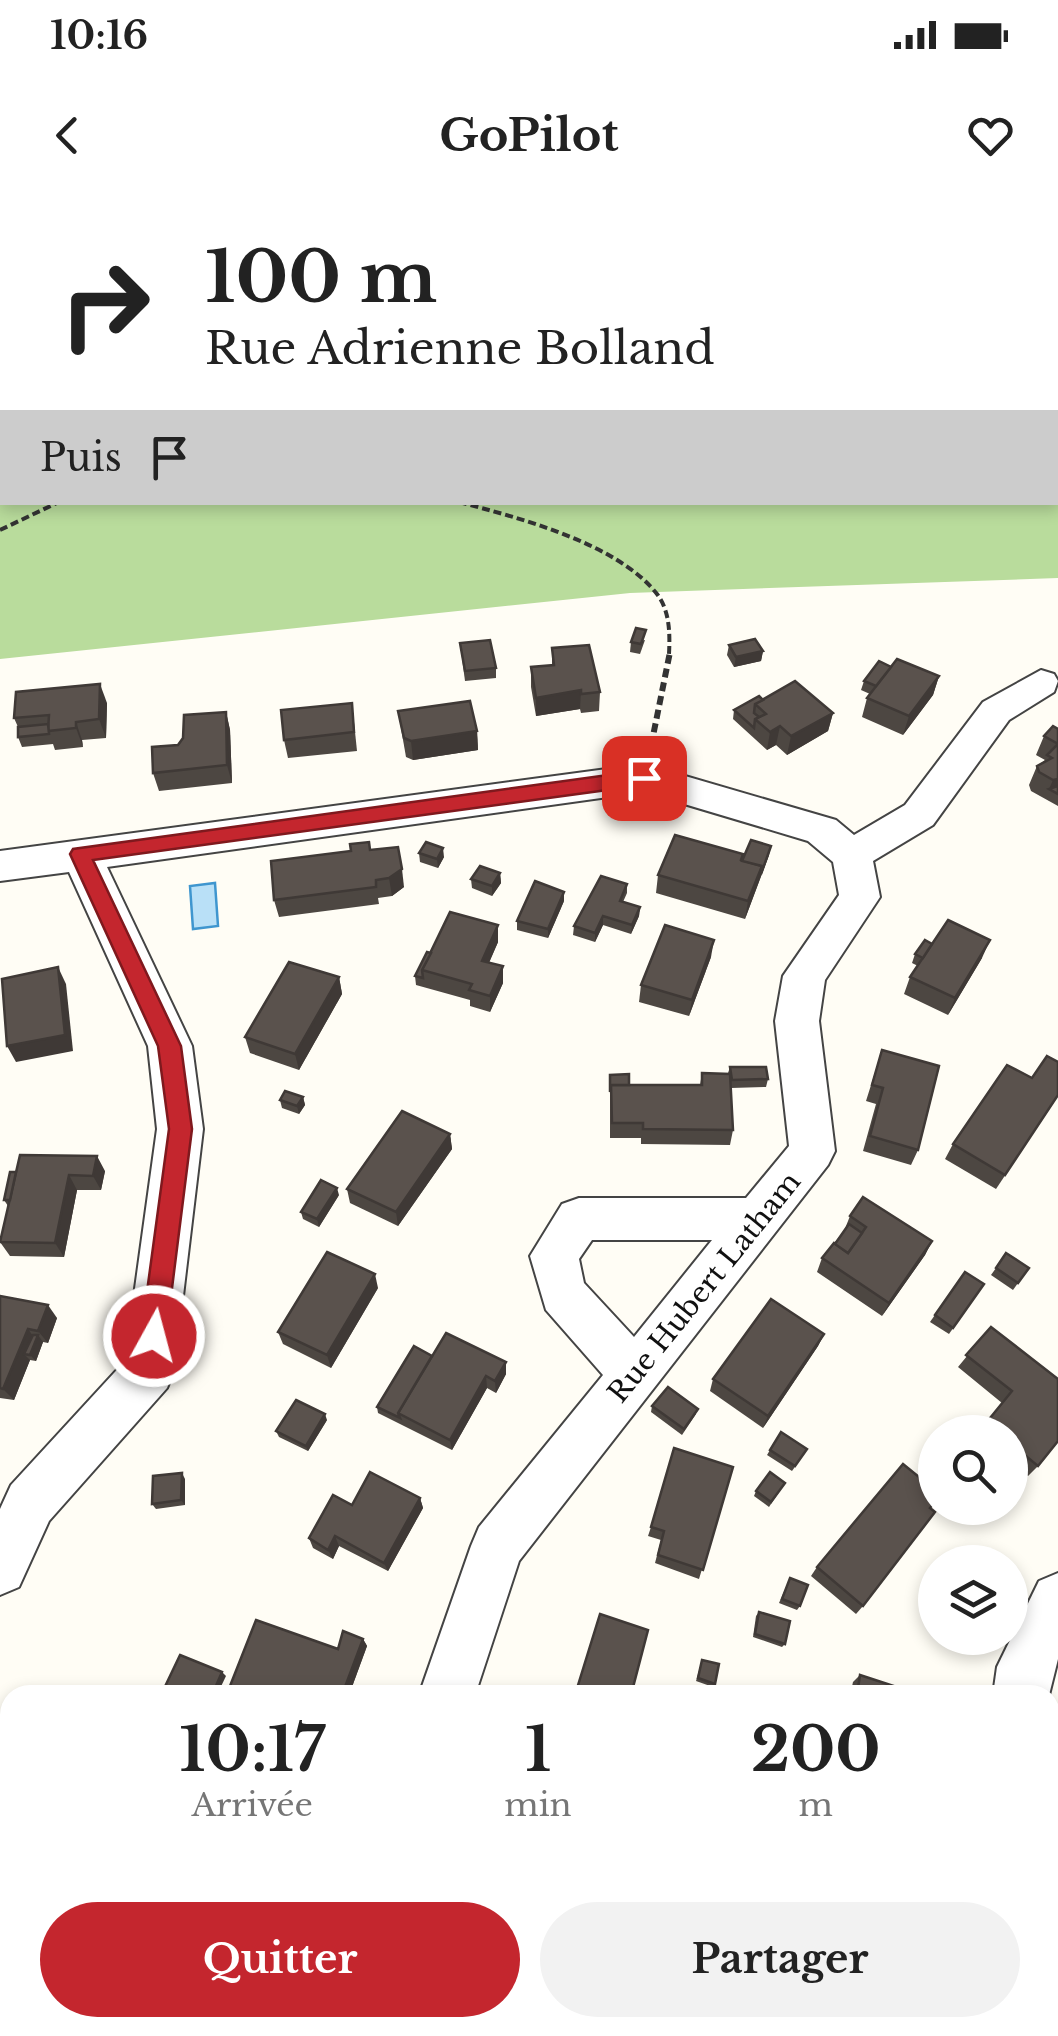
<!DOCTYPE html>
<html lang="fr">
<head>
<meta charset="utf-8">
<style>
  body { margin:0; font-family:"Libre Baskerville",serif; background:#f2f2f2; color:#222; height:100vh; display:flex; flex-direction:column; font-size:38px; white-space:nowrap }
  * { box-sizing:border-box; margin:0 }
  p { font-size:32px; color:#767676 }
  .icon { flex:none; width:55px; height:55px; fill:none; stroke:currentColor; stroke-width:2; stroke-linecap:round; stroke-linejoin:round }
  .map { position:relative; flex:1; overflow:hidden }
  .drawer { position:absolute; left:0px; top:1485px; width:1060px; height:352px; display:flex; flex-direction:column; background:#fff; border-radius:30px 30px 0 0; box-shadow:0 5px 15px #0003 }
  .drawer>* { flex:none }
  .guide { position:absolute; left:0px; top:0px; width:1060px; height:305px; box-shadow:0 5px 15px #0003; background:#fff; color:#222; overflow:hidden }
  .tools { position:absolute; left:918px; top:1215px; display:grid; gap:20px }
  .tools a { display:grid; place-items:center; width:110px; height:110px; border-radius:50%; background:#fff; box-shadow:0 5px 15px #0003; font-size:50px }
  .pin { position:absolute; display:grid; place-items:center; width:85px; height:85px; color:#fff; margin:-42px; border-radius:20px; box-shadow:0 5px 15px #0006 }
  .me { position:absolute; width:110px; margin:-55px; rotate:7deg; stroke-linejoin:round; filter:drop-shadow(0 0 8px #0008) }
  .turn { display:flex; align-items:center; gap:35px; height:210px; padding:0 40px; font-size:45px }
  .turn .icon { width:130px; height:130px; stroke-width:2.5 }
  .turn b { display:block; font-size:70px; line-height:85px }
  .then { display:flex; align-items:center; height:95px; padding:0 40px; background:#0003; gap:20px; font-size:38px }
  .eta { display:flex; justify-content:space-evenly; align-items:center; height:170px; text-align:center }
  .eta b { font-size:60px; font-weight:800; line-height:70px }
  .primary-button { display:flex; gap:20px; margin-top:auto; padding:20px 40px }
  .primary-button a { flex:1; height:115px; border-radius:60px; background:#c4262e; color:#fff; font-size:40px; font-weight:800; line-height:115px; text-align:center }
  .primary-button a+a { background:#f2f2f2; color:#222 }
  .status { display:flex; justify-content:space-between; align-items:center; height:70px; padding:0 50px; background:#fff; direction:ltr }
  .status svg { height:28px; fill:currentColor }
  header { display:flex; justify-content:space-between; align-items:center; height:130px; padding:0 40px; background:#fff; font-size:45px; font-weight:800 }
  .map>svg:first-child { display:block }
</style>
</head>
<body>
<div class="status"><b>10:16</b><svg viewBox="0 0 49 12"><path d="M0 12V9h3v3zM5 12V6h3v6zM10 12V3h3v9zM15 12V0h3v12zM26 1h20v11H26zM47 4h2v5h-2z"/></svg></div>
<header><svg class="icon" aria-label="back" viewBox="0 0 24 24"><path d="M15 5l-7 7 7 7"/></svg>GoPilot<svg class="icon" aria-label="heart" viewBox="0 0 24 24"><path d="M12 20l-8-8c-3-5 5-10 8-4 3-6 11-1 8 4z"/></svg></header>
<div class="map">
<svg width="1058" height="1836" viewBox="0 0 1058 1836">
  <rect width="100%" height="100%" fill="#fffdf5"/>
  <path fill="#b9dc9c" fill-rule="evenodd" d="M0,0H1058V378L630,393L0,459ZM2,2H1058V302H2Z"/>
  <path fill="#b9e0f7" stroke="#3f96cf" stroke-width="2.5" d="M215,683L218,726L193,729L190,686Z"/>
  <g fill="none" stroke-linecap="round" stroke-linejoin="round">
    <g stroke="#444" stroke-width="4">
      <g id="minor">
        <path d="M1041,470L1054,474L1058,481L1054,492L1009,520L933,625L873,661L880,697L825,780L819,821L835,951L828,965L519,1361L475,1495H419L471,1346L479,1327L603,1175L546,1110L530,1056L562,1004L579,998H746L789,946L775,821L783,776L839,695L833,662L808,641L644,592L107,667L192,846L203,929L174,1171L167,1188L49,1321L19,1387L0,1395V1309L11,1285L125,1161L157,929L148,846L69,672L0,681V651L644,564L836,620L854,635L905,605L983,502ZM592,1040H712L634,1137L584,1083L579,1059Z"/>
        <path d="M1058,1373V1459L1049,1495H993L997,1467L1039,1381Z"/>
        <path d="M10,1634V1731L0,1735V1638Z"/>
        <path d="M302,1828H364L361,1836H299Z"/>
        <path d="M945,1828H1007L1005,1836H943Z"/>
      </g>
    </g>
    <g stroke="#222" stroke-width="59">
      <path id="primary" d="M0,191L2,190"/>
    </g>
    <g stroke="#333" stroke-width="4" stroke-dasharray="8 4" stroke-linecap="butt">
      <path d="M486,2L501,0"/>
      <path d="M459,302C519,318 617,343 657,394C670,411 670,434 669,454"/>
      <path d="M0,330L59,302"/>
    </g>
    <path stroke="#333" stroke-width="6" stroke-dasharray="9 5" stroke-linecap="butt" d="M651,546L670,452"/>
    <use href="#minor" fill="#fff" fill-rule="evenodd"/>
    <use href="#primary" stroke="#f9d66b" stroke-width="55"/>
  </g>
  <g fill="#4d4742">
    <path d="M645,440L640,454L630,452L631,442Z"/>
    <path d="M460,443L496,468V478L465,481Z"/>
    <path d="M729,445L763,451L761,461L734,467L727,455Z"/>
    <path d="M552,448L600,492L599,511L581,513L580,509L536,516L531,487V467L552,466Z"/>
    <path d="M891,467L939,476L933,495L903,535L862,517L867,498L870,494L861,490L864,481Z"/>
    <path d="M763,500L833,513L828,531L787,555L776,545L767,550L733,519L734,510Z"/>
    <path d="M107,503L106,538L82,540L83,547L55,550L53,544L22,547L18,537V527L14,518Z"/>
    <path d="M352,503L357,551L288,558L284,540Z"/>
    <path d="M398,511L477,531L478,550L413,560L406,557Z"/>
    <path d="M226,512L230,530L232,583L159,591L153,573L178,545Z"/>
    <path d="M1058,529V606L1031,591L1029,585L1037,566L1045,560L1036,555L1044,536Z"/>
    <path d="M370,650L404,687L392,696L378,698L379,704L279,717L274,700Z"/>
    <path d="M419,653L444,657L438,668L420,662Z"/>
    <path d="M743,654L742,661L769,655L745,719L656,693L658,675Z"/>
    <path d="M500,673L501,683L492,696L472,688L471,679Z"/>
    <path d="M627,684V693L623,702L640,707L639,716L631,734L603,725L595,742L573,735L574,726Z"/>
    <path d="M564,701L548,738L517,730V721Z"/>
    <path d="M498,725V742L489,763L503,766V783L490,812L470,806V800L416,785L415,776L431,753Z"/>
    <path d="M932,744L982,758L948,815L904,794L910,777L918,766L912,763L915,754Z"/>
    <path d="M711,757L689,816L639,802L641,785Z"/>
    <path d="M339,777L342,794L299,870L250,853L245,837Z"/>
    <path d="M882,850L918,950L911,965L863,951L876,904L866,901Z"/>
    <path d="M730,867L768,879L766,887L731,888L733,930L730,945L641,944V938H610V875L629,885H700L702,873H728Z"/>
    <path d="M1058,896L996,989L945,959L953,944Z"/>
    <path d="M303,897L305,905L299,914L282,908L280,900Z"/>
    <path d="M450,934L452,949L398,1026L350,1003L347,989Z"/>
    <path d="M105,971L101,990H77L64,1057L10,1056L0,1042L8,1006L4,1000L16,972Z"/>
    <path d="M339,995L319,1027L303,1019L301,1012Z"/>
    <path d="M850,1016L932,1041L925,1055L882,1116L817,1072L822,1058L844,1031Z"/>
    <path d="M996,1068H1029L1013,1090L991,1075Z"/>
    <path d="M965,1072L984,1084L949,1134L930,1122Z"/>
    <path d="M378,1088L331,1168L283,1144L278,1132Z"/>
    <path d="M0,1096L57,1118L48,1143L43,1142L36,1161L30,1160L14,1200L0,1198Z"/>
    <path d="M991,1127L1038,1266L1028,1276L1010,1262V1232H979L1002,1203L958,1167Z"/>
    <path d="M824,1134L818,1146L763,1228L710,1191L713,1179Z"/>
    <path d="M432,1156L506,1174L496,1193L487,1188L452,1250L378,1213L377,1207Z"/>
    <path d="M652,1206L696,1214L682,1235L651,1212Z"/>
    <path d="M327,1220L308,1251L279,1237L276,1231Z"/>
    <path d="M770,1250L804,1254L792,1271L767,1255Z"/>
    <path d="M733,1267L699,1379L655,1363L661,1340L648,1336L651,1327Z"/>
    <path d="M185,1279V1305L156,1309L152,1304Z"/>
    <path d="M785,1283L769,1307L754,1296L756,1291Z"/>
    <path d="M420,1298L423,1308L388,1371L339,1346L333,1359L313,1348L309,1338L352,1305Z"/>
    <path d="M817,1367L863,1406L856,1414L811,1376Z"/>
    <path d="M790,1378L800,1406L797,1410L779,1403Z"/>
    <path d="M759,1412L785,1444L782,1447L753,1437L756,1416Z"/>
    <path d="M363,1439L367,1446L349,1495H244L237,1492L230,1486Z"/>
    <path d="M702,1460L715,1484L713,1487L696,1481Z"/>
    <path d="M860,1475L921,1495H850L853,1482Z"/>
  </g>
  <g fill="#3f3936">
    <path d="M763,451L761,461L734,467L736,457Z"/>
    <path d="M939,476L933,495L903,535L909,516Z"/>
    <path d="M100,484L107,503L106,538L99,519Z"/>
    <path d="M581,490L580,509L536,516V498Z"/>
    <path d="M226,512L230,530L232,583L227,565Z"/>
    <path d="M833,513L828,531L787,555L791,536Z"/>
    <path d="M76,522L82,540L83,547L76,528Z"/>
    <path d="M780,526L776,545L767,550L770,532Z"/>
    <path d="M477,531L478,550L413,560L411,541Z"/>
    <path d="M1058,579V594L1049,589L1045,598L1053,580Z"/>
    <path d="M771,646L769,655L745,719L748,701Z"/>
    <path d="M443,648L444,657L438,668L437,659Z"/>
    <path d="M402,669L404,687L392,696L389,678Z"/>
    <path d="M500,673L501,683L492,696V686Z"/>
    <path d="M564,692V701L548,738V729Z"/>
    <path d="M640,707L639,716L631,734L632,725Z"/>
    <path d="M603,716V725L595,742V733Z"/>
    <path d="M498,725V742L482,778V761Z"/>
    <path d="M714,740L711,757L689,816L692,800Z"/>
    <path d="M990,740L982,758L948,815L955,798Z"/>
    <path d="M503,766V783L490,812V796Z"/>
    <path d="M58,767L66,784L73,851L16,862L7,846Z"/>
    <path d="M339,777L342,794L299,870L295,854Z"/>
    <path d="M303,897L305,905L299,914L297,906Z"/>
    <path d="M450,934L452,949L398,1026L396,1012Z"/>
    <path d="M97,956L105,971L101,990L93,976Z"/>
    <path d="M69,975L77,990L64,1057L55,1043Z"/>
    <path d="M337,988L339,995L319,1027L317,1019Z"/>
    <path d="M932,1041L925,1055L882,1116L889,1103Z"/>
    <path d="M375,1074L378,1088L331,1168L327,1155Z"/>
    <path d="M48,1105L57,1118L48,1143L38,1131Z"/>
    <path d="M28,1129L36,1140L38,1135L43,1142L36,1161L30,1155L24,1154L30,1160L14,1200L3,1189Z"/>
    <path d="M824,1134L818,1146L763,1228L768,1216Z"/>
    <path d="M506,1162V1174L496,1193L495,1181Z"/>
    <path d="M486,1176L487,1188L452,1250L450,1240Z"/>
    <path d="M325,1214L327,1220L308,1251L306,1246Z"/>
    <path d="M182,1273L185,1279V1305L181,1300Z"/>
    <path d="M420,1298L423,1308L388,1371L384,1363Z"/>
    <path d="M335,1336L339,1346L333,1359L328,1350Z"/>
    <path d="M363,1439L367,1446L349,1495H342Z"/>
    <path d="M222,1472L226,1476L217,1495H212Z"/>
  </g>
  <g fill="#5a524d" stroke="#3f3936" stroke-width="2.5">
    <path d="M636,428L646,430L641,444L631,442Z"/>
    <path d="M755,439L763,451L736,457L729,445Z"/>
    <path d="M490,440L496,468L465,471L460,443Z"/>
    <path d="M589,445L600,492L581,494V490L536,498L531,467L554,465L552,448Z"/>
    <path d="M897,459L939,476L909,516L867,498Z"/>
    <path d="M879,461L891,467L876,486L864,481Z"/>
    <path d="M795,481L833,513L791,536L780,526L770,532L755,519L766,514L755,504Z"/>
    <path d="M100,484L99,519L76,522V528L48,531L49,515L14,518L16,492Z"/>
    <path d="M759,496L763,500L755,504L754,513L759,517L755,519L754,528L734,510Z"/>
    <path d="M470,501L477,531L411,541L404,538L398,511Z"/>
    <path d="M352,503L354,532L284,540L281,510Z"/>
    <path d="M226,512L227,565L153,573L152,547L178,545L183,538L184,515Z"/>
    <path d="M48,524L49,534L18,537V527Z"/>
    <path d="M1053,526L1058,529V579L1053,580L1039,572L1037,566L1052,558L1047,555L1058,544L1044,536Z"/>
    <path d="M1058,586V594L1049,589Z"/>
    <path d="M675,635L743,654L741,660L762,666L748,701L658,675Z"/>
    <path d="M751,640L771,646L761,674L762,666L742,661Z"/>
    <path d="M369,642L370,650L398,647L402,669L389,678L376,680V687L274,700L271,661L351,651L350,644Z"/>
    <path d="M426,642L443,648L437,659L419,653Z"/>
    <path d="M480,666L500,673L492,686L471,679Z"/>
    <path d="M601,676L627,684L620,701L640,707L632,725L603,716L595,733L574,726Z"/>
    <path d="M535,681L564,692L548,729L517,721Z"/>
    <path d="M450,712L498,725L482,761L503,766L490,796L469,790L472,784L422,770Z"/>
    <path d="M948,720L990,740L955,798L910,777Z"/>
    <path d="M665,725L714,740L692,800L641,785Z"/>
    <path d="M925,740L932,744L923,758L915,754Z"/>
    <path d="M427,752L431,753L422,770L423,778L415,776Z"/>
    <path d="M289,762L339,777L295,854L245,837Z"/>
    <path d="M58,767L65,835L7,846L2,779Z"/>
    <path d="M882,850L939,866L918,950L870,936L883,888L872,885Z"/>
    <path d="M1047,856L1058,862V895L1005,975L953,944L1007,865L1032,878Z"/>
    <path d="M730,867H766L768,879L732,880Z"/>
    <path d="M702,873L730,874L733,930L643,929V923H612L611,885H702Z"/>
    <path d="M629,874V885H611L610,892V875Z"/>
    <path d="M285,891L303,897L297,906L280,900Z"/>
    <path d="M402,911L450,934L396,1012L347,989Z"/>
    <path d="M20,955L97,956L93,976L69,975L55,1043L0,1042Z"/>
    <path d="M10,972H16L10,1000H4Z"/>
    <path d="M321,980L337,988L317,1019L301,1012Z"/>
    <path d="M863,997L932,1041L889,1103L822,1058L834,1043L848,1053L866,1027L850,1016Z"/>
    <path d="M849,1024L862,1033L848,1053L835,1044Z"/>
    <path d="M327,1052L375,1074L327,1155L278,1132Z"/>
    <path d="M1006,1053L1029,1068L1018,1083L996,1068Z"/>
    <path d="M965,1072L984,1084L953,1128L935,1115Z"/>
    <path d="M0,1096L48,1105L38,1131L28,1129L3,1189L0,1188Z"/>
    <path d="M771,1099L824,1134L768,1216L713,1179Z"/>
    <path d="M991,1127L1058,1179V1241L1038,1266L1010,1243V1232H998L986,1223L1012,1191L966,1155Z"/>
    <path d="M446,1133L506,1162L495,1181L486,1176L450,1240L398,1213Z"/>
    <path d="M33,1135H38L30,1155L24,1154Z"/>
    <path d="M414,1146L432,1156L398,1213L400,1218L377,1207Z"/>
    <path d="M668,1187L698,1209L684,1229L652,1206Z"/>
    <path d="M296,1200L325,1214L306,1246L276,1231Z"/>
    <path d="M781,1232L807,1249L795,1266L770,1250Z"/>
    <path d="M674,1248L733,1267L703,1370L658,1355L664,1331L651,1327Z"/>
    <path d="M903,1264L935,1290V1302L930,1308L935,1312L863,1406L817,1367Z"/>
    <path d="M370,1272L420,1298L384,1363L335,1336L328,1350L309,1338L333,1295L352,1305Z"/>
    <path d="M770,1272L785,1283L771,1302L756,1291Z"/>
    <path d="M182,1273L181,1300L152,1304L153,1276Z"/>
    <path d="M790,1378L808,1385L800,1406L782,1399Z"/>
    <path d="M759,1412L790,1421L785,1444L755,1434Z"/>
    <path d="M600,1414L648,1430L631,1495H575Z"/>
    <path d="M256,1420L338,1449L343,1431L363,1439L342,1495H255L230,1486Z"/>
    <path d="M180,1455L222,1472L212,1495H161Z"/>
    <path d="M702,1460L719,1464L715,1484L698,1478Z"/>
    <path d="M860,1475L921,1495H857Z"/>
    <path d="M703,1488L722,1495H701Z"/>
    <path d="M125,1828H206L203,1836H122Z"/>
    <path d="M209,1828H224L221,1836H206Z"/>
    <path d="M428,1828H535L533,1836H425Z"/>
    <path d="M672,1828H758L757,1836H675L671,1835Z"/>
  </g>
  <path fill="#c4262e" stroke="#7f191e" stroke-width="2.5" d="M644,570L654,578L644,585L93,660L181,846L192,929L166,1136L163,1144L154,1148L145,1144L141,1136L169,929L158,846L70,654L73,649Z"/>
  <g text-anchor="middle" stroke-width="10" stroke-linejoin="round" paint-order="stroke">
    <g font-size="28" fill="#111" stroke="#fff">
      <text transform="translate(704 1087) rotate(-51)" y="10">Rue Hubert Latham</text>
    </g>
  </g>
</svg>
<div class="tools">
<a><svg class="icon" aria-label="search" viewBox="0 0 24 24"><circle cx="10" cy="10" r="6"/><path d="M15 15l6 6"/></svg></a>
<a><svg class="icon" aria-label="layers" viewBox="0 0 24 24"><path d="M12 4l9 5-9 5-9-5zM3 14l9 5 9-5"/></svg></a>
</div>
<div class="pin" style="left:644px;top:578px;background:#d93025"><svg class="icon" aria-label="arrive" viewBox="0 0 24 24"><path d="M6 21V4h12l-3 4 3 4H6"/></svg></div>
<svg class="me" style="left:154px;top:1136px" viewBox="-20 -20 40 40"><circle r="17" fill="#c4262e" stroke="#fff" stroke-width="3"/><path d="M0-11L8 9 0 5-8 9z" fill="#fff"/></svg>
<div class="guide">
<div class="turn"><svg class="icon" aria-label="right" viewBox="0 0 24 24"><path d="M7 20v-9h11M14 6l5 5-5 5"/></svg><div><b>100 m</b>Rue Adrienne Bolland</div></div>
<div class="then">Puis<svg class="icon" aria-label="arrive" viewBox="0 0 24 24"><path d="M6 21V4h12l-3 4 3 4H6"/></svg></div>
</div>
<section class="drawer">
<div class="eta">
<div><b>10:17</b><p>Arrivée</p></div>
<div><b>1</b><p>min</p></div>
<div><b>200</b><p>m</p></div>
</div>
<div class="primary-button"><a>Quitter</a><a>Partager</a></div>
</section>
</div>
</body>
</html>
